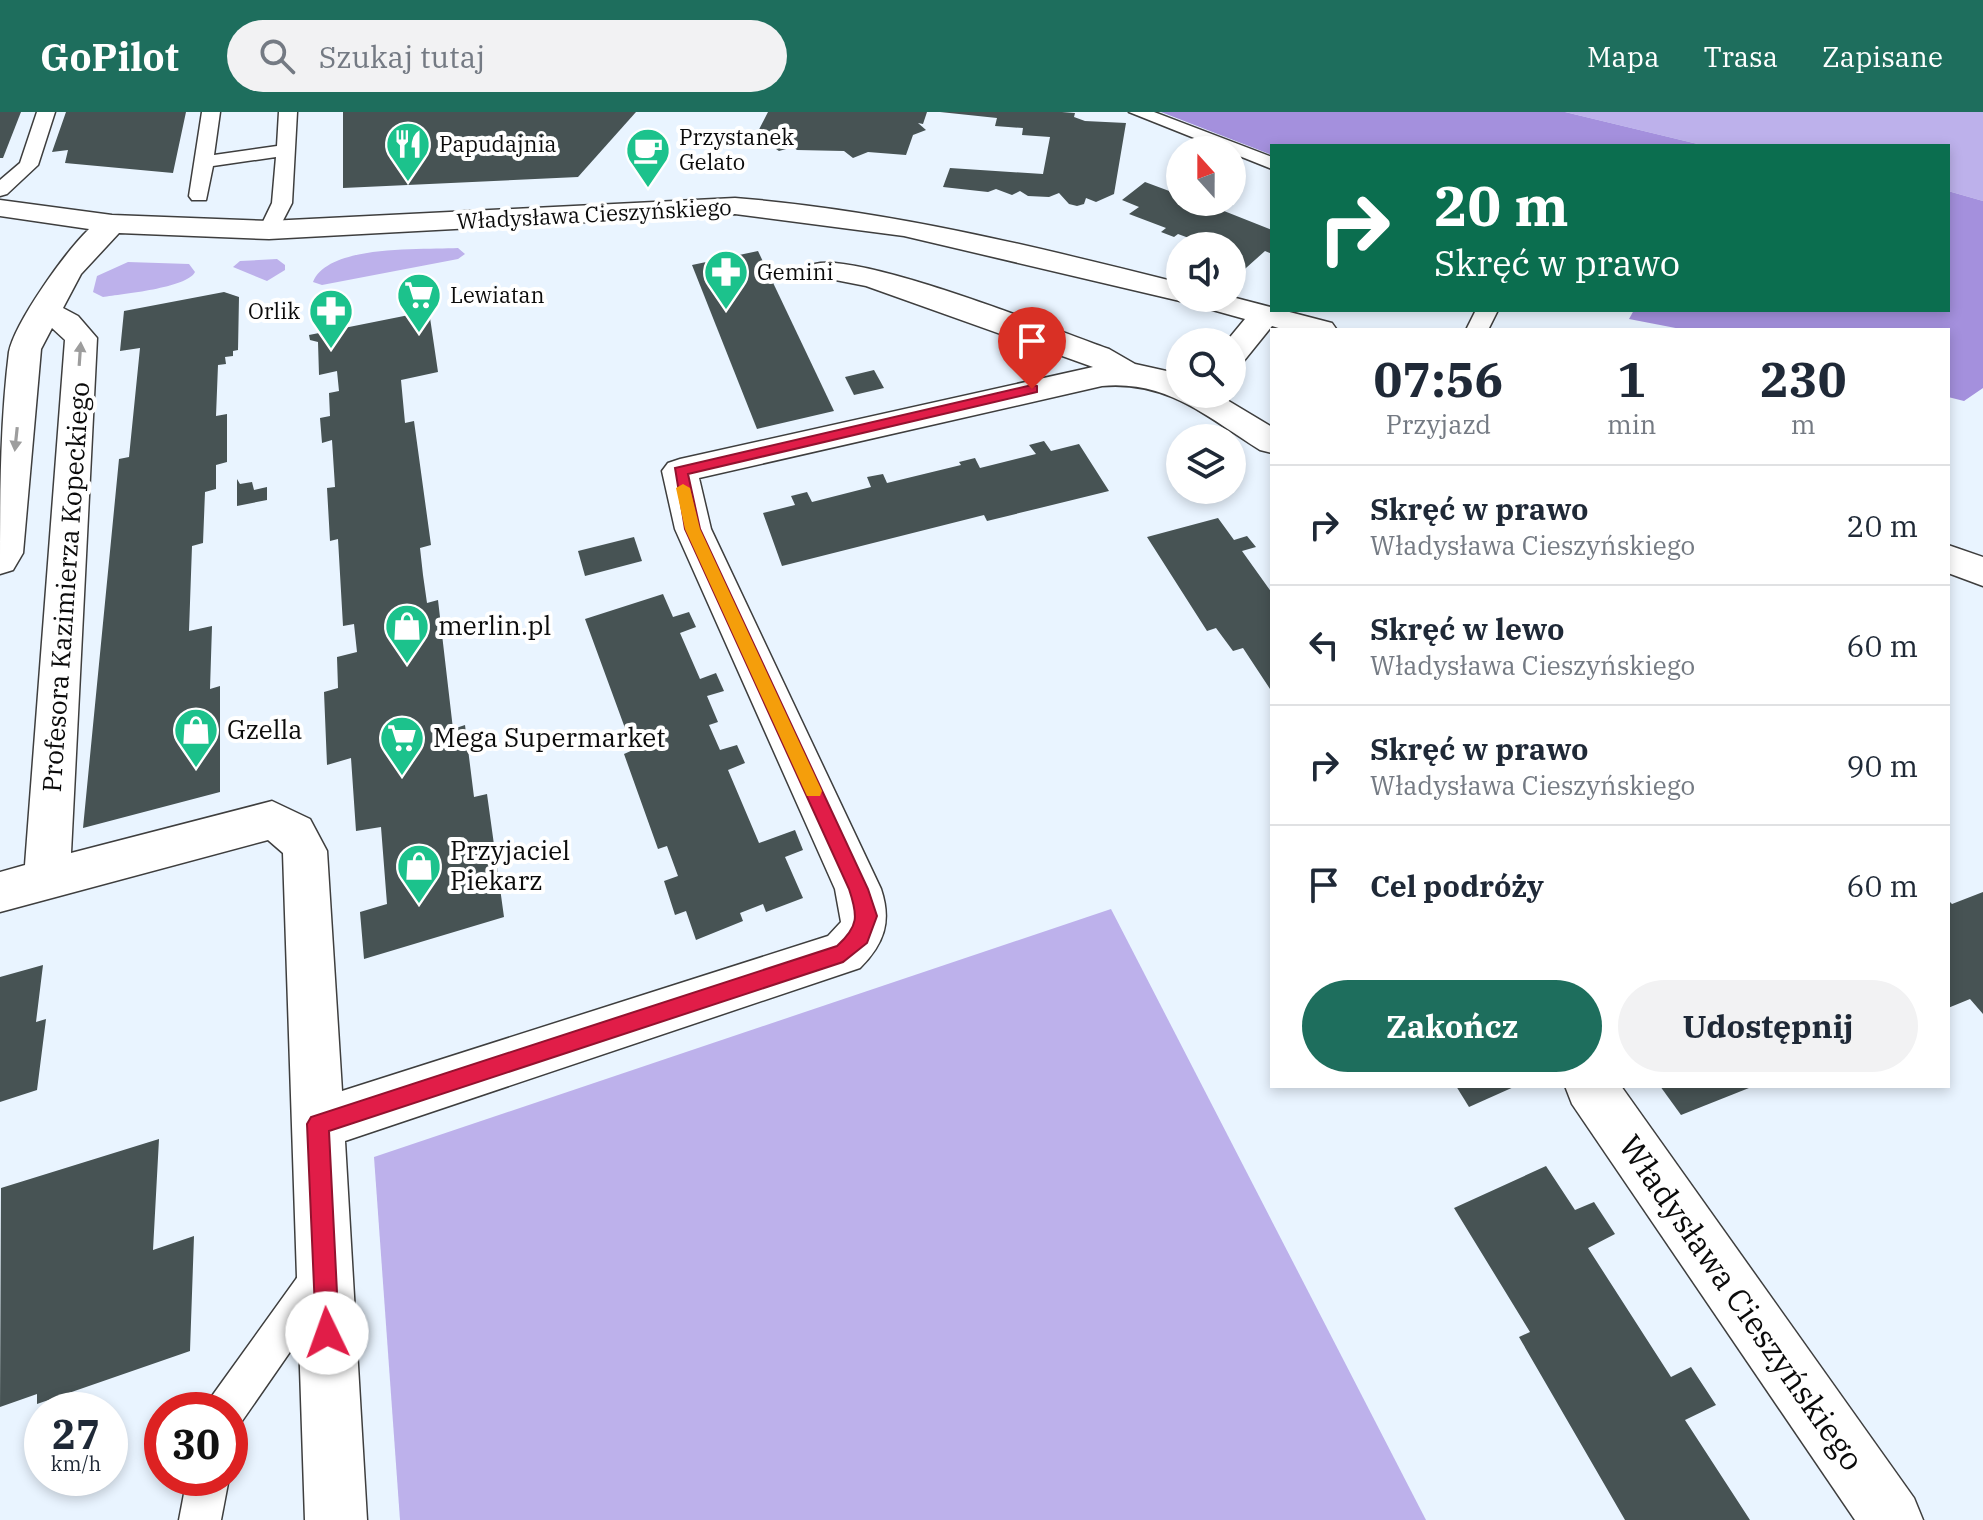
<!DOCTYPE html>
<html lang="pl">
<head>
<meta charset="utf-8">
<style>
  body { margin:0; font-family:"IBM Plex Serif",serif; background:#f2f2f3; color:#1f2937; height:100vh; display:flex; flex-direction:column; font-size:30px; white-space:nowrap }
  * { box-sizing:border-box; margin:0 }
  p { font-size:26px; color:#747a83 }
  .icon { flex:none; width:44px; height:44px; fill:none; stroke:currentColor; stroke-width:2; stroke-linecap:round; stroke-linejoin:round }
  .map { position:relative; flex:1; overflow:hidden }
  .side { position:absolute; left:1270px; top:216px; width:680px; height:760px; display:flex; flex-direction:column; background:#fff; border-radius:0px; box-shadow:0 4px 12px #0003 }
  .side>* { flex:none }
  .top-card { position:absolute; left:1270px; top:32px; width:680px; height:168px; border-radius:0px; box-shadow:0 4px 12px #0003; background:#0b6e4f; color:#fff; overflow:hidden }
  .needle { width:52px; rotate:339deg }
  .controls { position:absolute; left:1166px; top:24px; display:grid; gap:16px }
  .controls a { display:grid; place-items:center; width:80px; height:80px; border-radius:50%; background:#fff; box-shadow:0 4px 12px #0003; font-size:40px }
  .speed { position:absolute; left:24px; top:1280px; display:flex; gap:16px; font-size:40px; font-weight:700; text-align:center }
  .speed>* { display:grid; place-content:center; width:104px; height:104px; border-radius:50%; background:#fff; box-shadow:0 4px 12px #0003; line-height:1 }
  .speed small { font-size:20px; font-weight:400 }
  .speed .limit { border:12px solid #d22; background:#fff; color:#111 }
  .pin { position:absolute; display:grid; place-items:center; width:68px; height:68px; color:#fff; margin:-82px -34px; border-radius:50% 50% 50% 0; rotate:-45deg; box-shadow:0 0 8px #0007 }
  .pin .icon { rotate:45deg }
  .me { position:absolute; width:88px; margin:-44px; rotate:357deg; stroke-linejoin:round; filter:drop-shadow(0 0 6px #0008) }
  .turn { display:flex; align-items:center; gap:28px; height:168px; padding:0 32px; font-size:36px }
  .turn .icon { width:104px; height:104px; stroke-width:2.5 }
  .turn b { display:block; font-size:56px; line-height:68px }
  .eta { display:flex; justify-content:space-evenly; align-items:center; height:136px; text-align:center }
  .eta b { font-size:48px; font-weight:700; line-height:56px }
  .action { display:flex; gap:16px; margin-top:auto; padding:16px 32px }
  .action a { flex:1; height:92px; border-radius:48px; background:#1e6e5d; color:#fff; font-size:32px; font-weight:700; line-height:92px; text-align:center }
  .action a+a { background:#f2f2f3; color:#1f2937 }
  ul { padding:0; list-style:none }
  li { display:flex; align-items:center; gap:24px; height:120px; padding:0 32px; border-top:2px solid #e0e1e3 }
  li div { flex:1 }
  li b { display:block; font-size:30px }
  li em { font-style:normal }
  header { display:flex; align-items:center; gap:48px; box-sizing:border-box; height:112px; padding:0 40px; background:#1e6e5d; color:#fff }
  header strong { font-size:38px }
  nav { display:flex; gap:44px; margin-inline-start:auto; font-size:28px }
  .search { width:560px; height:72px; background:#f2f2f3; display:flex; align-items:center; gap:20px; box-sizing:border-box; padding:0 28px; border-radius:44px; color:#747a83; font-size:30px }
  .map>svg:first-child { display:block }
</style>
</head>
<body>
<header>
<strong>GoPilot</strong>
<div class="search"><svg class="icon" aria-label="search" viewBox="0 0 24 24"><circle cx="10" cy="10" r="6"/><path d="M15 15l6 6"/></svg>Szukaj tutaj</div>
<nav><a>Mapa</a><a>Trasa</a><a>Zapisane</a></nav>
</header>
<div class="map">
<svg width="1983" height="1408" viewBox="0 0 1983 1408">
  <rect width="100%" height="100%" fill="#e9f4ff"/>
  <g fill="#bdb1eb">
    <path d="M1565,0H1983V89L1948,79V34H1706Z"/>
    <path d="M458,136L465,142L458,147L322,173L313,170C328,132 422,138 458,136Z"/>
    <path d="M277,147L285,153V158L267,169L233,155L240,149Z"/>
    <path d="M128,150L189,152L195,160C187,176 122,182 103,185L93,180L97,164Z"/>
    <path d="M1111,797L1426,1408H400L374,1045Z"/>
  </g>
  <g fill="#a490dd">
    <path d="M1161,0H1565L1706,34H1272V43Z"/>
    <path d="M1948,79L1983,89V276L1964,289L1948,285V218H1686L1629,207L1634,198H1948Z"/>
  </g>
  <g fill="#475354">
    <path d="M0,0H21L3,46H0Z"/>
    <path d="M66,0H186L173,61L65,51L68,38L52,40Z"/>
    <path d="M343,0H636L578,65L343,76Z"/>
    <path d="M768,0H927L923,12L918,11L926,18L913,23L906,43L868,40L853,46L844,39L797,38L793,35L779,39L770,33L750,35Z"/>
    <path d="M940,0H1062L1075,1L1074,5L1085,9L1126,11L1114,82L1096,90L1086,86L1084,92L1077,94L1069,92L1059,81L1049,85L1028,84L1020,79L1012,83L996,77L988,80L943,75L950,56L1043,62L1050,25L1022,23L1023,16L995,14L997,6Z"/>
    <path d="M1145,70L1180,83V90L1233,93L1224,99L1272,118V142L1265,139L1237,164L1232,162V134H1203L1205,132L1178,122L1174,125L1161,120L1166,116L1129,102L1139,95L1122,88Z"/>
    <path d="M758,139L834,299L757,317L692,153Z"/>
    <path d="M224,180L239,185L238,238L233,239V244L225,245L226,252L218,253L216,304L227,302V350L216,353V377L205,380L203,431L192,434L189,519L212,514L210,577L220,574V680L83,716L119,347L129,345L140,236L120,239L124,199Z"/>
    <path d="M429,199L438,260L401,268L405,311L414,309L431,433L420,436L423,463L427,491L438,488L453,617L465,613L474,685L487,682L504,805L364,847L360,800L387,792L381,715L356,719L351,646L327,653L324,580L338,576L337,545L357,540L354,512L343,514L338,427L330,429L327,376L335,375L332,328L322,331L320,306L330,304L329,281L339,279L337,259L319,263L318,230L310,228L309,223Z"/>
    <path d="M874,258L884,276L854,283L845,265Z"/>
    <path d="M1044,329L1051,339L1079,332L1109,379L987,409L984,403L782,454L763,401L795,393L791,384L807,380L812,390L871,375L867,365L883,362L887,371L961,353L959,350L975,346L980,356L1036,342L1029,333Z"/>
    <path d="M237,367L240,372L252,370L254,378L267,375V388L237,394Z"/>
    <path d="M1218,406L1234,428L1247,424L1256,435L1242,439L1272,481V580L1243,536L1233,539L1216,516L1207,519L1147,425Z"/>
    <path d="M634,425L642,449L585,464L578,439Z"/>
    <path d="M663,482L673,505L689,500L696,515L680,521L700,567L716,561L724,579L707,584L718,610L709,613L720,638L737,633L745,651L728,658L759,731L795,718L803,738L785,745L803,786L766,800L763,792L740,801L743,809L696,828L686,799L675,803L664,769L678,764L667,734L658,737L624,642L633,638L585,507Z"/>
    <path d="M1983,780V902L1970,887L1948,896V788L1952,792Z"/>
    <path d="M43,853L36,910L46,907L37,978L0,990V865Z"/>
    <path d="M1456,974H1516L1469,995Z"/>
    <path d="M1660,974H1754L1681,1003Z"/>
    <path d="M159,1027L153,1138L194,1124L190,1239L37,1292V1282L0,1295L1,1076Z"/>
    <path d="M1546,1054L1575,1098L1594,1090L1615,1122L1588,1136L1671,1265L1691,1255L1716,1293L1685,1308L1750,1408H1625L1519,1225L1530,1220L1454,1096Z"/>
  </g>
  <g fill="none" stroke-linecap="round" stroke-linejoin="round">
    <g stroke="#3e3e3e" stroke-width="3">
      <g id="lane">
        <path d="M37,0H55L38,53L7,82L0,84V68L20,51Z"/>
        <path d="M202,0H220L214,43L277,34L279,0H297L292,91L276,122H262L259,118L272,91L276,45L213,54L206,88H192L189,84Z"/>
        <path d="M1129,0H1154L1272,45V57Z"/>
        <path d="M1476,198H1498L1488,218H1466Z"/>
        <path d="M322,1143L335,1149L341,1162L335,1175L240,1312L230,1317V1298H206L212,1284L309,1149Z"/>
        <path d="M187,1366H229L221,1408H179Z"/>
      </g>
    </g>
    <g stroke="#3e3e3e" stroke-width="3">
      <g id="street">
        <path d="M735,86C887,98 1033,134 1180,171V186L1232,185L1332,211L1337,218H1285L1272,214L1243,250L1232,253V230H1226L1245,207L1191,192L1188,187L1180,189L904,124L735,102L269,127L119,121L81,162L63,196L78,204L97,226L71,741L272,689L310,707L327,739L342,979L828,824L841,810L835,777L675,417L662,359L668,351L680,347L1093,255L866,174L815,164L811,158L815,152C861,140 1055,218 1109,237L1135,252L1180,262V282H1217L1272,315V341L1260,338C1207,305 1167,268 1102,274L699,366L711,417L881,777C892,810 884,832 860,856L345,1029L367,1408H305L283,741L268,728L0,800V760L25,753L65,228L52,216L41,237L23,441L13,458L0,462C0,389 0,312 9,240C15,210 66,139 89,117L0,104V88L112,103L269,109Z"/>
        <path d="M1948,433L1983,445V474L1948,461Z"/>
        <path d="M1565,974H1621L1914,1386L1923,1408H1855L1572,992Z"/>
      </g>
    </g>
    <use href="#lane" fill="#fff" fill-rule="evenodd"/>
    <use href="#street" fill="#fff" fill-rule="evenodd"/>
  </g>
  <defs><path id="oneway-solid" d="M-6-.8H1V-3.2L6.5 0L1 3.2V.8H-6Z" transform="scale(2)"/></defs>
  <g fill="#9d9d9d">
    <use href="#oneway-solid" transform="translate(80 242) rotate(-86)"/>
    <use href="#oneway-solid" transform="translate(16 327) rotate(96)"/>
  </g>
  <path fill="#e11d48" stroke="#92132f" stroke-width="2" d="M1032,273L1037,274V280L688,362L700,417L868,777L877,804L867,831L843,850L329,1019L339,1221L336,1229L327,1232L319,1229L316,1221L307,1012L311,1005L837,834C859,814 858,804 849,777L685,417L675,356Z"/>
  <path fill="#f59e0b" d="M683,372L690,376L700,417L822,679L820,684H807L685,417L676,376Z"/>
  <defs>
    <g id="restaurant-pin" transform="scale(2.3)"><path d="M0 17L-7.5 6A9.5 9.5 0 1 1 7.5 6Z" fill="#1cc28c" stroke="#fff"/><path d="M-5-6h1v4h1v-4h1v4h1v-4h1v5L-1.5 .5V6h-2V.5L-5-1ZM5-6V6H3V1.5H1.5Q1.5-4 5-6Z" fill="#fff"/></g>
    <g id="cafe-pin" transform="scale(2.3)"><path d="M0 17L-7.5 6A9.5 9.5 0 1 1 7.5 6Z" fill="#1cc28c" stroke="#fff"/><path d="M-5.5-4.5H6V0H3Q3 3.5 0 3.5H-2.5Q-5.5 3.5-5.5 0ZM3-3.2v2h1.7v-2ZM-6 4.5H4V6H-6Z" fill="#fff"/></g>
    <g id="pharmacy-pin" transform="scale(2.3)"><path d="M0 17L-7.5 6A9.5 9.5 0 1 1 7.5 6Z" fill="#1cc28c" stroke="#fff"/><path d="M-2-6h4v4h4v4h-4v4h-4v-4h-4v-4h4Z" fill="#fff"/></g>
    <g id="supermarket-pin" transform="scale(2.3)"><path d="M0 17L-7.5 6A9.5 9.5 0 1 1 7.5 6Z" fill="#1cc28c" stroke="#fff"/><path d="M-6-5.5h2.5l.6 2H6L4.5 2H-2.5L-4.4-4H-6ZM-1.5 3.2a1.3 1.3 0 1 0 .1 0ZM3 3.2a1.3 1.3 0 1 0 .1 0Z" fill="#fff"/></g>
    <g id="shop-pin" transform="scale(2.3)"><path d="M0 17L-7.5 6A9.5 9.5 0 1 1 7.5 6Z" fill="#1cc28c" stroke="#fff"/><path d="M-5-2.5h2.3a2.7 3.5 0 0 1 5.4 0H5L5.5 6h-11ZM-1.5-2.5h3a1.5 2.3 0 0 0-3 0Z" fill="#fff"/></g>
  </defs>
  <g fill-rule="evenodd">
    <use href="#restaurant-pin" x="408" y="32"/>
    <use href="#cafe-pin" x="648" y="38"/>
    <use href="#pharmacy-pin" x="726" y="160"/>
    <use href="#supermarket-pin" x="419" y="183"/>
    <use href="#pharmacy-pin" x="331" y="199"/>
    <use href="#shop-pin" x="407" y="514"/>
    <use href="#shop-pin" x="196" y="618"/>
    <use href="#supermarket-pin" x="402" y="626"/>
    <use href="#shop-pin" x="419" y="754"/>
  </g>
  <g text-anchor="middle" stroke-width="8" stroke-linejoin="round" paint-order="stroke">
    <g font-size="22" fill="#0b0b0b" stroke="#fff" text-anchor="start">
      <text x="679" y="33">Przystanek<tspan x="679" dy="25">Gelato</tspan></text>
      <text x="439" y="40">Papudajnia</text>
      <text x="757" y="168">Gemini</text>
      <text x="450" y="191">Lewiatan</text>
      <text x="300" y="207" text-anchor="end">Orlik</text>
    </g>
    <g font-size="22" fill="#0b0b0b" stroke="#fff">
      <text transform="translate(594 102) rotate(-3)" y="8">Władysława Cieszyńskiego</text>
    </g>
    <g font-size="26" fill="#0b0b0b" stroke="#fff">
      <text transform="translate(66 475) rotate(-86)" y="9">Profesora Kazimierza Kopeckiego</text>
    </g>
    <g font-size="26" fill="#0b0b0b" stroke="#fff" text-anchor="start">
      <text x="438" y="523">merlin.pl</text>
      <text x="227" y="627">Gzella</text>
      <text x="433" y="635">Mega Supermarket</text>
      <text x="450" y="748">Przyjaciel<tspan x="450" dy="30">Piekarz</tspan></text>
    </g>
    <g font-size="32" fill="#0b0b0b" stroke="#fff">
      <text transform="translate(1741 1191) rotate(55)" y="11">Władysława Cieszyńskiego</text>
    </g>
  </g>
</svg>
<div class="controls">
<a><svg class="needle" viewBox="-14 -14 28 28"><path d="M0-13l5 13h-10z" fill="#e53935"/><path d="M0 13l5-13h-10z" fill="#747a83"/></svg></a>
<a><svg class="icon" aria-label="sound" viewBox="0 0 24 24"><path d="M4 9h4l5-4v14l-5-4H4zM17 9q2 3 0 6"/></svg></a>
<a><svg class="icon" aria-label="search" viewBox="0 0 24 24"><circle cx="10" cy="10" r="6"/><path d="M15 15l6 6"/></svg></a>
<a><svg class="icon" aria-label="layers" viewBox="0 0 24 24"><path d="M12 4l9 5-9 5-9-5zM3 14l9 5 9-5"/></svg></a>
</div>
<div class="speed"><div>27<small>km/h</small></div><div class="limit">30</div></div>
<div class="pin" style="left:1032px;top:277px;background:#d93025"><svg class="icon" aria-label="arrive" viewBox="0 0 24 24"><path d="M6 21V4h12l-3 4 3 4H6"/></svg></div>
<svg class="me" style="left:327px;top:1221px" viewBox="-20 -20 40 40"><circle r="19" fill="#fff"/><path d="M0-13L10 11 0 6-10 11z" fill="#e11d48"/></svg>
<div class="top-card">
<div class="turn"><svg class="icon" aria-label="right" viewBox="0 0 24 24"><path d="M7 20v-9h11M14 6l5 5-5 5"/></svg><div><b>20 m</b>Skręć w prawo</div></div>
</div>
<section class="side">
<div class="eta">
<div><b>07:56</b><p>Przyjazd</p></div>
<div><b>1</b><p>min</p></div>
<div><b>230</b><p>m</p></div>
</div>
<ul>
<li><svg class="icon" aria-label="right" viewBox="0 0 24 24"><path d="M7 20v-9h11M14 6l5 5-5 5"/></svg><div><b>Skręć w prawo</b><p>Władysława Cieszyńskiego</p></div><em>20 m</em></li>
<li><svg class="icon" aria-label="left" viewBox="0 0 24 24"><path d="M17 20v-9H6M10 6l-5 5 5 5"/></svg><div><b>Skręć w lewo</b><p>Władysława Cieszyńskiego</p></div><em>60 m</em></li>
<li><svg class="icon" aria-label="right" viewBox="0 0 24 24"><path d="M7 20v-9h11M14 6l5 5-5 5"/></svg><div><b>Skręć w prawo</b><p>Władysława Cieszyńskiego</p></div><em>90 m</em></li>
<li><svg class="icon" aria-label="arrive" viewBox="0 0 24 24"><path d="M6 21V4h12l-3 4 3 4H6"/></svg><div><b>Cel podróży</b></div><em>60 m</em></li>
</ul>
<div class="action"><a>Zakończ</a><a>Udostępnij</a></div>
</section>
</div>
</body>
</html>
